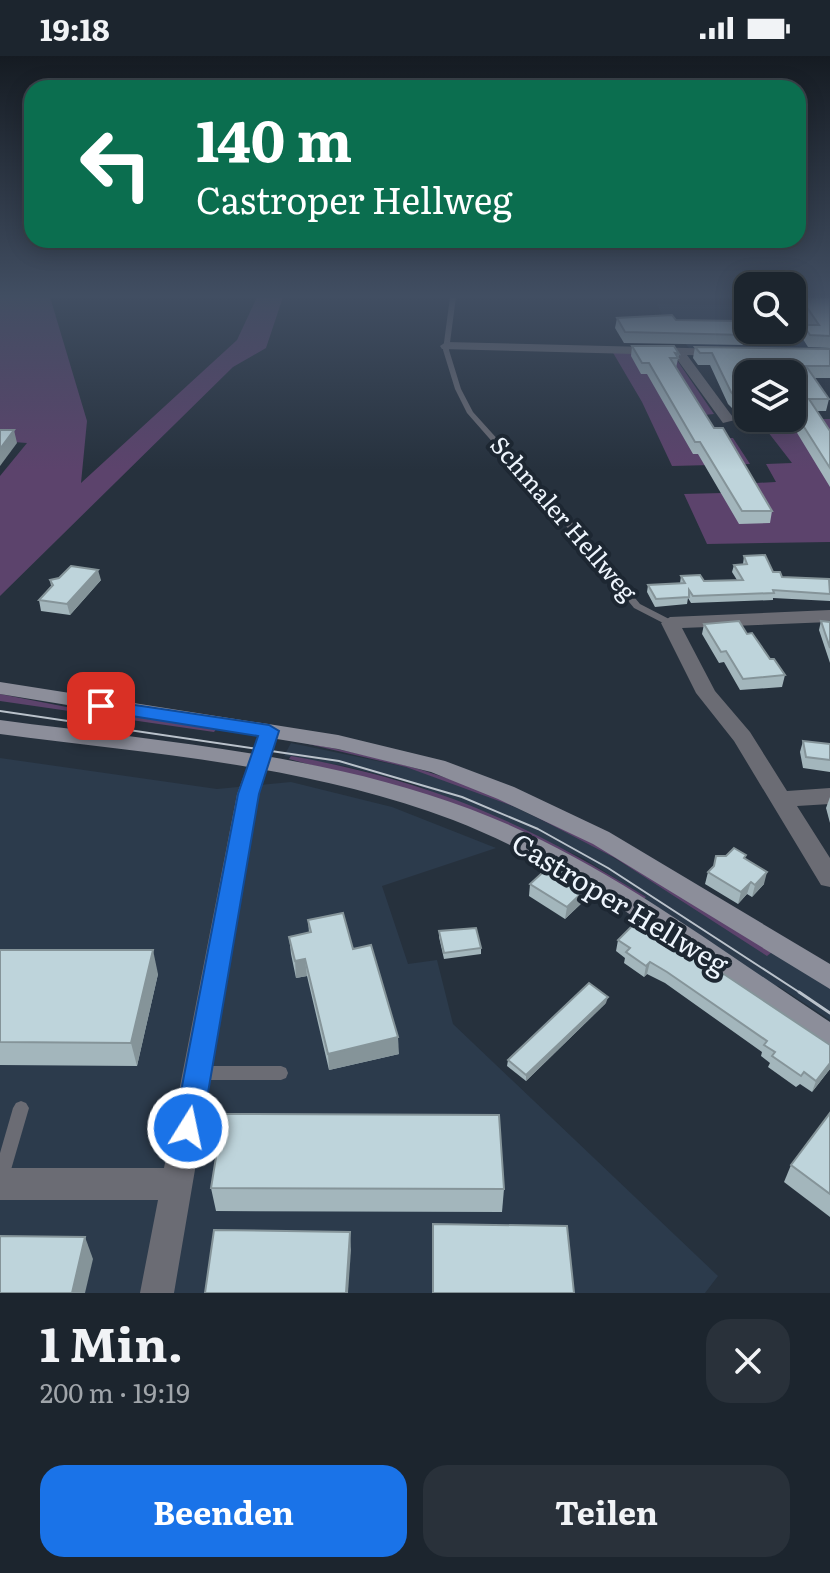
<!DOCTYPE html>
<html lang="de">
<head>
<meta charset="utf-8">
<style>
  body { margin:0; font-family:Literata,serif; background:#29313a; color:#f1f3f6; height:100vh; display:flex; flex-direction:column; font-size:30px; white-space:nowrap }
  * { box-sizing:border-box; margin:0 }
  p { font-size:26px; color:#a0a5aa }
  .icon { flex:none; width:44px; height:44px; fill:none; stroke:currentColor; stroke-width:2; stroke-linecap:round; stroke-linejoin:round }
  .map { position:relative; height:1237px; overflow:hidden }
  .panel { display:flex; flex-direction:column; background:#1c252e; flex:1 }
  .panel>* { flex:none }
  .top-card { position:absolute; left:24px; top:24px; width:782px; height:168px; border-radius:24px; box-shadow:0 4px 20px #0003,0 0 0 2px #3a424a; background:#0b6e4f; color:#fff; overflow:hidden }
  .tools { position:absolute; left:734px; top:216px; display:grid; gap:16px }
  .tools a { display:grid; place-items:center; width:72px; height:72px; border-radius:16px; background:#1c252e; box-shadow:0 4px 20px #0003,0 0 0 2px #3a424a; font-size:40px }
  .pin { position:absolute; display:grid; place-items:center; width:68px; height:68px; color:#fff; margin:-34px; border-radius:16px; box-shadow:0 4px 12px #0006 }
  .me { position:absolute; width:88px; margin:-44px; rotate:10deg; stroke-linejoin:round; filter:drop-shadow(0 0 6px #0008) }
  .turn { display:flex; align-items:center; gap:28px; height:168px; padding:0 40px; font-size:36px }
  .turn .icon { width:104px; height:104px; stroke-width:2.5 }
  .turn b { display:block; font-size:56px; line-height:68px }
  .round { display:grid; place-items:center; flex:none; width:84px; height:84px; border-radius:24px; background:#29313a }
  .overview { display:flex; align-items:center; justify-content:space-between; height:136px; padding:0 40px }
  h1 { font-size:48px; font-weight:700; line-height:60px }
  .primary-button { display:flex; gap:16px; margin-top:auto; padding:16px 40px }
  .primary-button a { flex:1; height:92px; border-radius:24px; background:#1a73e8; color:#fff; font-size:32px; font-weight:700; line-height:92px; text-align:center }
  .primary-button a+a { background:#29313a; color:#f1f3f6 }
  .status { display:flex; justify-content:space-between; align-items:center; height:56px; padding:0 40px; background:#1c252e; direction:ltr }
  .status svg { height:22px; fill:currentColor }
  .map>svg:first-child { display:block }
</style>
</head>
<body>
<div class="status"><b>19:18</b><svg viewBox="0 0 49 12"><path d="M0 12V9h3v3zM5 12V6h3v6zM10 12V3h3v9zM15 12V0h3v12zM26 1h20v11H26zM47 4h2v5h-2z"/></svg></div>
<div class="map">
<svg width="830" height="1237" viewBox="0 0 830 1237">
  <rect width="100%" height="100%" fill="#26313d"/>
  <g fill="#2c3b4c">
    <path d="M657,248L748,249V274H792V250L830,251V295L689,292L671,269H667Z"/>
    <path d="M291,687L406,711L493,741L584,784L830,932V964L778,930L775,934L642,845L645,841L583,802L412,727L345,710L284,700Z"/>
    <path d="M0,702L217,733L291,726L392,751L496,792L382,830L408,908L437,904L453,968L718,1220L705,1237H0Z"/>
  </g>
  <g fill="#5c436c">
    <path d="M0,241H50L87,365L81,427L237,284L257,241H283L266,292L233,311L0,540V420L27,387L0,385Z"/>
    <path d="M612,295L672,297L714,358L704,359L721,382H733L750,408L672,410L642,346Z"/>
    <path d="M758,363H830V486L707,488L684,438L760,436L756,427L776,426L766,408L792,407Z"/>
    <path d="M0,638L77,653L217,672L214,676L0,645Z"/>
    <path d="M304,687C400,703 494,733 580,778C646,814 708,857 772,896L767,900L615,802L521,753L406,711Z"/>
    <path d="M291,700C431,725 525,766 646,841L642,845L427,740L289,703Z"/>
  </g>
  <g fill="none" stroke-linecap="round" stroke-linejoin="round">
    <g fill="#6b6c74" fill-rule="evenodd">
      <path d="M450,241H456L449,294L461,333L473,356L568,461L640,548L673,565L675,567L673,569H667L634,552L562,465L467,357L455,333L443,294Z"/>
      <path d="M199,1010H281L286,1012L288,1017L286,1022L281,1024H199L194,1022L192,1017L194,1012Z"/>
      <path d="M21,1045L26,1047L29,1052L8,1124L6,1129L0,1132V1097L13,1052L16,1047Z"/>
    </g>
    <g fill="#6b6c74" fill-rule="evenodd">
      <path d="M446,286L726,293V299L722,300L687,299L735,364L723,367L674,299L442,293L440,290Z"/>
      <path d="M830,554V566L682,572L715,635L750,676L787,735L830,732V748L797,750L830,802V831L821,829L734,685L696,637L661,567L670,561Z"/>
      <path d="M258,701L266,703L269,708L259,738L174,1237H140L158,1144H0V1112H164L237,738L250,703Z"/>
    </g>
    <g fill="#8c8e9a" fill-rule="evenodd">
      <path d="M0,626L338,679L445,705L514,731L609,776L830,908V933L593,788L498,743L431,716L338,693L0,638Z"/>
      <path d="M0,664C158,685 320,697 470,753C601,802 714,890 830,966V993L820,990C702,910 587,816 453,764C309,709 152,698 0,678Z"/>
    </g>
    <path stroke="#bac2cb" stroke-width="2" d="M0,655L339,705L462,741L538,773L608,812L802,938"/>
    <path stroke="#bac2cb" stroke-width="3" d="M799,936L830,957"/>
  </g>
  <g fill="#a3b6bc">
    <path d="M792,241H830V292L808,291L801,280L803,269H809L796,250L792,249Z"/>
    <path d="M617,262L676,264L744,279L743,289L624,287L615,272Z"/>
    <path d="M632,290L679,298L676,312L714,372L772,455L770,467L739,468L698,398H693L647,318H641L631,300Z"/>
    <path d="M695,291L830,293V322H814L829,343L826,355H817L830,375V431L788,362H792V318H748V358H738L728,348L710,309H698L693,302Z"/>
    <path d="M744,500L782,521L830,527V545L773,542V544L691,547L688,542L687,548L655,551L647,536L648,529L680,527L681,520L704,525L737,524L732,516L734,509L743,508Z"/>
    <path d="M50,524H101L70,559L41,555L39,544L51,530Z"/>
    <path d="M821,565L830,566V607L819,574Z"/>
    <path d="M704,568L747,578L785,619L782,631L740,634L724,606L719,607L702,578Z"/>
    <path d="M803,685L830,688V716L803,712L800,696Z"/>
    <path d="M830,741V767L826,752Z"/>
    <path d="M745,803L764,828L752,841L747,838L738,848L705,828L708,816Z"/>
    <path d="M530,828L587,842L565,863L529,840Z"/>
    <path d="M308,864L353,893L399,998L329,1014L307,920L296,922L291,898L289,881L309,877Z"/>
    <path d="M439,875L481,892V898L444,903L439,881Z"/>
    <path d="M618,884L830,989V1013L812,1036L800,1028L796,1031L768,1011L770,1007L761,1000L762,996L665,927L647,918L644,921L624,907L625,902L616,895Z"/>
    <path d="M0,894L158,918L137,1010L0,1009Z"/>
    <path d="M606,947L526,1025L507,1010L508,1004Z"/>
    <path d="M830,1057V1161L784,1126L791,1109Z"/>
    <path d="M211,1132L504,1133L502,1156L216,1155Z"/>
  </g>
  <g fill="#859499">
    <path d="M14,374L17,387L0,410V393Z"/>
    <path d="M98,514L101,524L70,559L67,548Z"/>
    <path d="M767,816L764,828L752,841L755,829Z"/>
    <path d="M751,826L747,838L738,848L741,836Z"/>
    <path d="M589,830L587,842L565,863L567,851Z"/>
    <path d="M153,894L158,918L137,1010L131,987Z"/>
    <path d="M305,903L307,920L296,922L295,905Z"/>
    <path d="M650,906L647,918L644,921L646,910Z"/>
    <path d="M608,941L606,947L526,1025V1019Z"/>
    <path d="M398,981L399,998L329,1014L328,998Z"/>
    <path d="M830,1007V1013L812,1036L816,1025Z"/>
    <path d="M350,1176L351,1194L348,1237H346Z"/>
    <path d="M85,1181L93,1203L85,1237H72Z"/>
  </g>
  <g fill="#bed4db" stroke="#859499" stroke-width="2">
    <path d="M800,241H830V280L810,279L803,269H819Z"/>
    <path d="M672,259L676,264L738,265L744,279L625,276L617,262Z"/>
    <path d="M632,290H674L679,298L675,297L678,302H670L714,372H723L772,455H742L700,386H695L649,307H642Z"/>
    <path d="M695,291L830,293V310H806L829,343H809L830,375V412L792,352V318H748V346H740L731,336L712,297H700Z"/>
    <path d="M0,374H14L0,393Z"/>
    <path d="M765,499L773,516H780L782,521L829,523L830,538L773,534L774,537L693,540L689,534V541L656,543L648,529L685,527L681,520L700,519L704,525L743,524L734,509L747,508L744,500Z"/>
    <path d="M71,510L98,514L67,548L39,544L53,529L50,524L59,522Z"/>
    <path d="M739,565L747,578L752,577L770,603H774L785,619L743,623L726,595L721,596L704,568Z"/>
    <path d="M821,565L830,566V592Z"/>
    <path d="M803,685L830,688V704L806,701Z"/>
    <path d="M734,792L746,799L744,802L767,816L755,829L751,826L741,836L708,816L714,810L716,800H726Z"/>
    <path d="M552,808L589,830L567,851L530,828Z"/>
    <path d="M343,857L353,893L371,889L398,981L328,998L305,903L295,905L289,881L311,876L308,864Z"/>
    <path d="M640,862L830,989V1007L816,1025L804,1016L801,1020L772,1000L775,996L764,989L767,985L667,916L650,906L646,910L626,896L630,892L618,884Z"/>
    <path d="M476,872L481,892L444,897L439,875Z"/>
    <path d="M0,894H153L131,987L0,986Z"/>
    <path d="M589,927L608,941L526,1019L508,1004Z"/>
    <path d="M830,1057V1138L791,1109Z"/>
    <path d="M223,1058L499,1059L504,1133L211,1132Z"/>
    <path d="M433,1168L567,1170L574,1237H433Z"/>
    <path d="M214,1174L350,1176L346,1237H205Z"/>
    <path d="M0,1180L85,1181L72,1237H0Z"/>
  </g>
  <linearGradient id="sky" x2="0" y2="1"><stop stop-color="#151b22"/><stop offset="0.58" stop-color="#414e62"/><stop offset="1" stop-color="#414e62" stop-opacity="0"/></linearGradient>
  <rect width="830" height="414" fill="url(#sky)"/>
  <path fill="#1a73e8" stroke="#114b97" stroke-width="2" d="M101,644L269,669L279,675L259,738L202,1072L198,1081L188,1085L178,1081L174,1072L238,738L258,680L94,654L91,650Z"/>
  <g text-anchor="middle" stroke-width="8" stroke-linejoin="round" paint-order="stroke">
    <g font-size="24" fill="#eef5fd" stroke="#1d2732">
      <text transform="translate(563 463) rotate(49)" y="8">Schmaler Hellweg</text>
    </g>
    <g font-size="28" fill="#eef5fd" stroke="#1d2732">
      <text transform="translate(620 848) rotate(31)" y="10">Castroper Hellweg</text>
    </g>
  </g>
</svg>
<div class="tools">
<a><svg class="icon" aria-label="search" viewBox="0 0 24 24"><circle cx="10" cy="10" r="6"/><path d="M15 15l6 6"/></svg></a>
<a><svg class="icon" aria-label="layers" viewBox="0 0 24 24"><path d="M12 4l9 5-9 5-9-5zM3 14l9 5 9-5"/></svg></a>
</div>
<div class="pin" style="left:101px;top:650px;background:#d93025"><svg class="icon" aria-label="arrive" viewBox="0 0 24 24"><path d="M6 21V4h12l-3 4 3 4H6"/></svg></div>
<svg class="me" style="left:188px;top:1072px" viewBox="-20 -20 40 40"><circle r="17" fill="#1a73e8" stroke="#fff" stroke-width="3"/><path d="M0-11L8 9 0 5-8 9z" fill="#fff"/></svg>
<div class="top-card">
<div class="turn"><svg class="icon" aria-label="left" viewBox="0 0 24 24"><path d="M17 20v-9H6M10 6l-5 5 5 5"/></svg><div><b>140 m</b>Castroper Hellweg</div></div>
</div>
</div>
<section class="panel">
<div class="overview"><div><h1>1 Min.</h1><p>200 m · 19:19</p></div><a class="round"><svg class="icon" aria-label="close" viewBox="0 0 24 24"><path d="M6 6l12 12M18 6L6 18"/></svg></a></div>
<div class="primary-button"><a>Beenden</a><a>Teilen</a></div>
</section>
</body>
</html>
